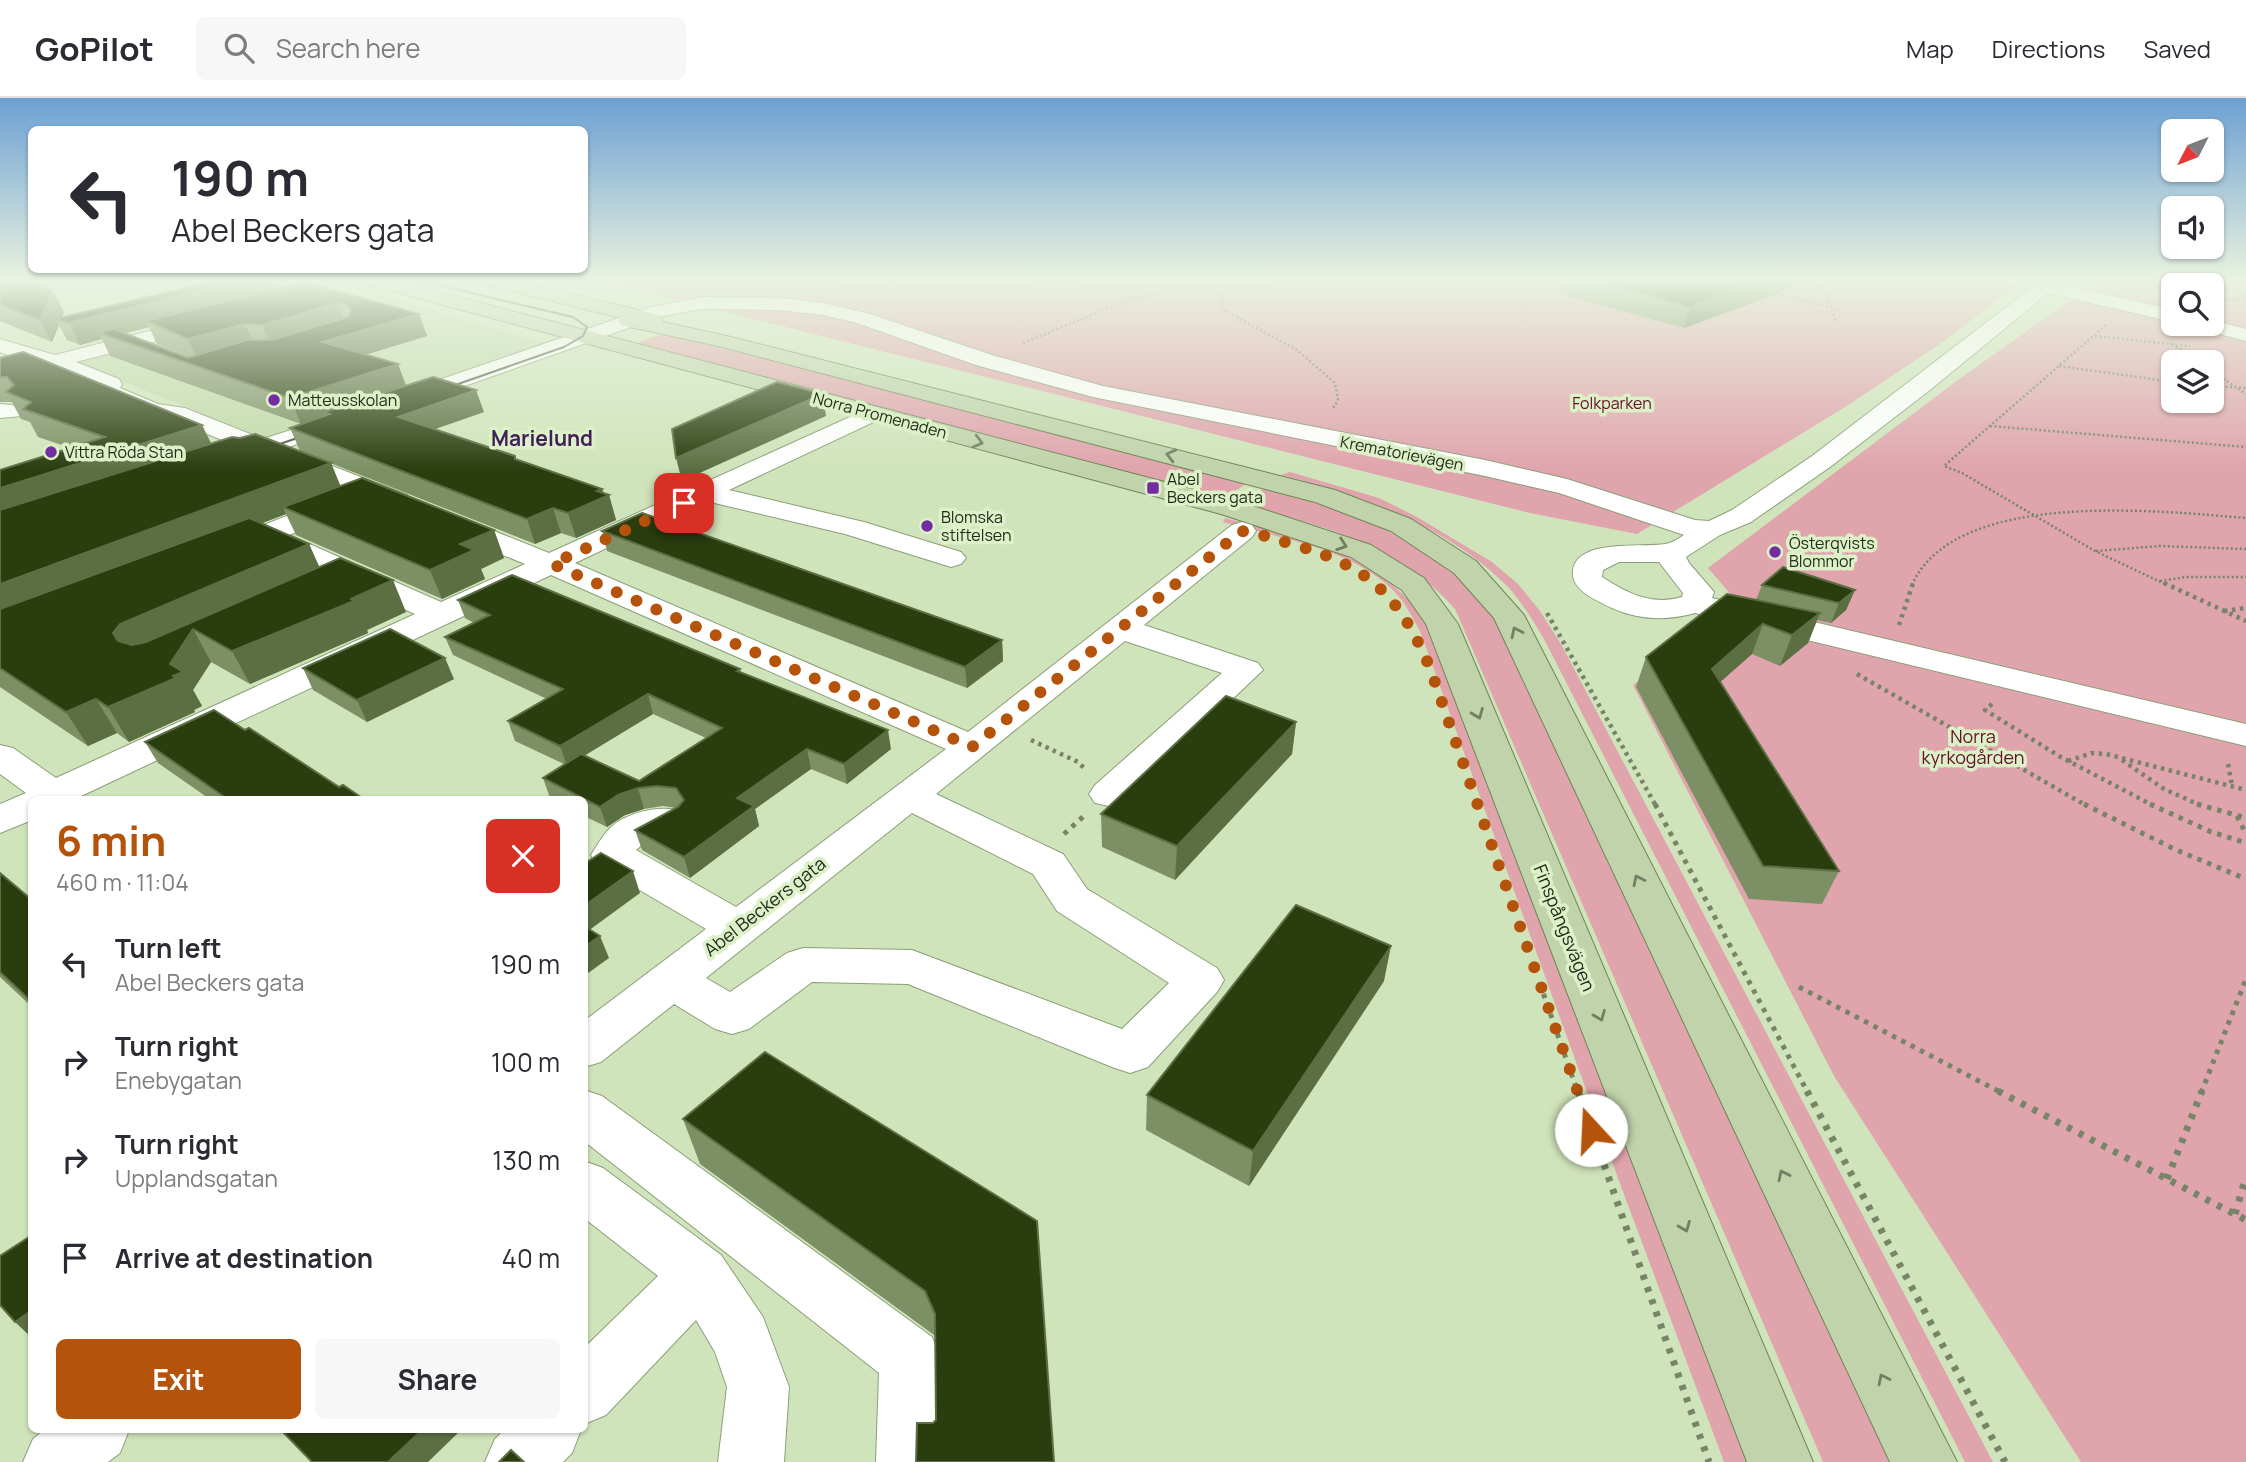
<!DOCTYPE html>
<html lang="en">
<head>
<meta charset="utf-8">
<style>
  body { margin:0; font-family:Manrope,sans-serif; background:#f7f7f7; color:#2b2b33; height:100vh; display:flex; flex-direction:column; font-size:26px; white-space:nowrap }
  * { box-sizing:border-box; margin:0 }
  p { font-size:23px; color:#7c7c81 }
  .icon { flex:none; width:38px; height:38px; fill:none; stroke:currentColor; stroke-width:2; stroke-linecap:round; stroke-linejoin:round }
  .map { position:relative; flex:1; overflow:hidden }
  .side { position:absolute; left:28px; top:698px; width:560px; height:637px; display:flex; flex-direction:column; background:#fff; border-radius:10px; box-shadow:0 2px 5px #0004 }
  .side>* { flex:none }
  .guide { position:absolute; left:28px; top:28px; width:560px; height:147px; border-radius:10px; box-shadow:0 2px 5px #0004; background:#fff; color:#2b2b33; overflow:hidden }
  .needle { width:46px; rotate:228deg }
  .fabs { position:absolute; left:2161px; top:21px; display:grid; gap:14px }
  .fabs a { display:grid; place-items:center; width:63px; height:63px; border-radius:10px; background:#fff; box-shadow:0 2px 5px #0004; font-size:35px }
  .pin { position:absolute; display:grid; place-items:center; width:60px; height:60px; color:#fff; margin:-30px; border-radius:14px; box-shadow:0 4px 10px #0006 }
  .me { position:absolute; width:77px; margin:-38px; rotate:340deg; stroke-linejoin:round; filter:drop-shadow(0 0 5px #0008) }
  .turn { display:flex; align-items:center; gap:24px; height:147px; padding:0 28px; font-size:32px }
  .turn .icon { width:91px; height:91px; stroke-width:2.5 }
  .turn b { display:block; font-size:49px; line-height:60px }
  .round { display:grid; place-items:center; flex:none; width:74px; height:74px; border-radius:10px; background:#f7f7f7 }
  .headline { display:flex; align-items:center; justify-content:space-between; height:119px; padding:0 28px }
  h1 { font-size:42px; font-weight:700; line-height:52px; color:#b45309 }
  .cta { display:flex; gap:14px; margin-top:auto; padding:14px 28px }
  .cta a { flex:1; height:80px; border-radius:10px; background:#b45309; color:#fff; font-size:28px; font-weight:700; line-height:80px; text-align:center }
  .cta a+a { background:#f7f7f7; color:#2b2b33 }
  ul { padding:0; list-style:none }
  li { display:flex; align-items:center; gap:21px; height:98px; padding:0 28px }
  li div { flex:1 }
  li b { display:block; font-size:26px }
  li em { font-style:normal }
  header { display:flex; align-items:center; gap:42px; box-sizing:border-box; height:98px; padding:0 35px; background:#fff; border-bottom:2px solid #e1e1e2 }
  header strong { font-size:33px }
  nav { display:flex; gap:38px; margin-inline-start:auto; font-size:24px }
  .search { width:490px; height:63px; background:#f7f7f7; display:flex; align-items:center; gap:18px; box-sizing:border-box; padding:0 24px; border-radius:10px; color:#7c7c81; font-size:26px }
  .map>svg:first-child { display:block }
</style>
</head>
<body>
<header>
<strong>GoPilot</strong>
<div class="search"><svg class="icon" aria-label="search" viewBox="0 0 24 24"><circle cx="10" cy="10" r="6"/><path d="M15 15l6 6"/></svg>Search here</div>
<nav><a>Map</a><a>Directions</a><a>Saved</a></nav>
</header>
<div class="map">
<svg width="2246" height="1364" viewBox="0 0 2246 1364">
  <rect width="100%" height="100%" fill="#d0e4bb"/>
  <path fill="#c2daaa" d="M360,191L549,246L264,340L77,265Z"/>
  <g fill="#e0a4ad" fill-rule="evenodd">
    <path d="M594,181H2024L1943,244L1845,309L1637,436L1530,415Z"/>
    <path d="M2106,181H2246V1364H2081L1834,978L1633,587L1739,506L1708,470L1958,282L2072,201ZM2174,187H2212V226H2174ZM2174,264H2212V303H2174Z"/>
    <path d="M665,235L1245,386L1224,402L637,245Z"/>
    <path d="M1290,374L1379,400L1417,419L1492,464L1518,486L1540,513L1561,546L1993,1364H1965L1544,541C1533,523 1522,504 1507,488C1446,427 1361,398 1281,377Z"/>
    <path d="M1263,391C1362,416 1447,445 1504,535L1892,1364H1823L1455,511C1395,444 1325,429 1242,407Z"/>
    <path d="M1225,420C1302,441 1386,456 1429,530L1749,1364H1724L1622,1091L1420,533C1412,519 1405,504 1393,492C1350,450 1279,440 1223,424Z"/>
  </g>
  <g fill="none" stroke-linecap="round" stroke-linejoin="round">
    <g stroke="#8b9e78" stroke-width="2">
      <g id="minor">
        <path d="M2002,181H2063L2059,186L2174,212V224L2048,195L1930,292L1830,369L1751,424L1720,437L1686,459L1689,465L1714,494L1712,500L2246,626V648L1695,515C1667,523 1639,522 1612,510C1596,502 1570,492 1573,472C1578,440 1644,450 1665,446C1672,445 1678,441 1684,437L1559,395L1485,378L1093,299L976,267L857,225L823,217L780,212L702,211L662,218L414,306H398L394,301L398,296L651,209L702,199L780,200L823,205L870,216L992,257L1103,288L1485,362L1567,381L1695,422L1709,423L1732,412L1812,358L2030,191L2005,185ZM1619,464H1659L1683,495L1682,499C1651,508 1627,495 1602,479L1603,472Z"/>
        <path d="M204,219L211,221L214,225L211,229L76,264L119,281L122,286L120,290L158,306L185,310L263,341L334,318L342,316L350,318L354,323L350,328L286,350L407,397L411,403L407,409L397,411L387,409L262,358L230,368L221,365L217,360L221,355L239,349L173,322L146,318L99,298L96,293L98,289L53,270L0,284V270L26,264L0,254V241L55,257Z"/>
        <path d="M2212,222L2246,231V243L2197,230L2194,226H2212Z"/>
        <path d="M0,306L22,308L26,313L22,318L0,320Z"/>
        <path d="M872,309L880,311L884,316L880,321L729,392L864,424L961,454L966,460L961,466L951,469L845,436L706,403L575,465L968,634L1232,427L1242,424L1252,427L1256,433L1252,439L1144,527L1258,565L1263,572L1123,705L1109,708L1095,705L1089,696L1095,687L1222,575L1125,543L936,696L1063,756L1087,791L1217,870L1224,882L1217,894L1148,969L1130,975L1112,969L908,886L812,884L749,931L732,936L715,931L674,906L601,964L584,969V923L706,831L597,767L591,757C597,747 603,737 611,729C628,714 660,707 681,713L687,722C676,739 651,737 636,752L736,809L946,651L551,477L79,699L80,702H32V722L0,735V706L26,695L0,676V647L13,650L56,680L415,516L263,447L230,459L220,456L215,450L220,444L330,401L340,399L350,401L354,407L350,413L289,437L441,504L525,466L439,431L435,425L439,419L449,417L459,419L549,455ZM912,715L1033,776L1057,813L1169,885L1122,931L912,852L803,850L787,855L730,894L706,880Z"/>
        <path d="M584,992L602,998L932,1239L941,1261L942,1364H876L879,1275L584,1043Z"/>
        <path d="M584,1063L603,1070L721,1157L763,1219L789,1289L784,1364H718L727,1289L715,1254L696,1222L606,1317L584,1326V1250L658,1178L584,1120Z"/>
        <path d="M44,1332H129L120,1355L108,1364H23L33,1341Z"/>
        <path d="M504,1332H581L572,1355L563,1364H485L495,1341Z"/>
      </g>
    </g>
    <g stroke="#6e8554" stroke-width="2">
      <g id="major">
        <path d="M358,181H390L1241,404L1371,447L1424,480L1458,526L1813,1364H1747L1426,526L1402,492L1351,459L1221,416L361,185Z"/>
        <path d="M476,181H510L654,216L661,218L663,224L727,238L1335,392L1411,421L1476,463L1524,517L1957,1364H1890L1494,520L1454,475L1391,433L1315,404L718,248L621,227L618,223L620,220L479,185Z"/>
      </g>
    </g>
    <g stroke="#778468" stroke-width="2.5" stroke-dasharray="2 2.5" stroke-linecap="butt">
      <path d="M879,181L899,186"/>
      <path d="M1043,181L1069,186L1212,189L1394,181"/>
      <path d="M1232,181L1222,195V211L1297,252L1335,285L1338,302L1332,312"/>
      <path d="M1815,181L1826,193L1836,225"/>
      <path d="M842,188L1057,186"/>
      <path d="M1778,196L1830,209"/>
      <path d="M2220,202L2246,201"/>
      <path d="M2106,227L1944,368L1962,375L2095,453L2167,487"/>
      <path d="M2095,238L2190,248"/>
      <path d="M1023,245L1126,203L1190,188"/>
      <path d="M2172,246L2199,264"/>
      <path d="M2059,268L2174,284"/>
      <path d="M2212,273L2246,296"/>
      <path d="M2212,288L2246,290"/>
      <path d="M1990,328L2246,349"/>
      <path d="M2096,453L2160,448L2246,451"/>
      <path d="M2160,483L2186,479H2246"/>
      <path d="M1912,487C1955,390 2159,413 2246,420"/>
    </g>
    <g stroke="#778468" stroke-width="4.5" stroke-dasharray="3.5 4.5" stroke-linecap="butt">
      <path d="M2164,485L2246,523"/>
      <path d="M2224,513L2246,510"/>
      <path d="M1547,515L1656,708"/>
      <path d="M1899,527L1913,485"/>
      <path d="M1857,576L2087,708"/>
      <path d="M1992,606L1985,612L2059,658L2154,708"/>
      <path d="M1031,642L1078,664L1085,671"/>
      <path d="M2122,662L2164,691L2202,708"/>
      <path d="M2068,663L2092,655L2106,656L2246,692"/>
      <path d="M2228,666L2232,688"/>
    </g>
    <g stroke="#778468" stroke-width="5" stroke-dasharray="4.5 6" stroke-linecap="butt">
      <path d="M1655,706L1808,995"/>
      <path d="M2084,706L2174,751L2246,781"/>
      <path d="M2150,706L2209,733L2246,745"/>
      <path d="M2197,706L2246,720"/>
      <path d="M2237,718L2246,736"/>
      <path d="M1064,736L1084,718"/>
      <path d="M1540,886L1578,995"/>
      <path d="M1799,889L2002,995"/>
      <path d="M2201,995L2246,881"/>
    </g>
    <g stroke="#778468" stroke-width="7" stroke-dasharray="5 8" stroke-linecap="butt">
      <path d="M1578,993L1709,1364"/>
      <path d="M1807,993L2005,1364"/>
      <path d="M1998,993L2246,1122"/>
      <path d="M2167,1081L2202,993"/>
      <path d="M2235,1116L2246,1079"/>
    </g>
    <use href="#minor" fill="#fff" fill-rule="evenodd"/>
    <use href="#major" fill="#c0d3ab" fill-rule="evenodd"/>
    <g stroke="#4c5741" stroke-width="2">
      <path d="M412,181L573,219L587,229L583,238L564,249L438,293"/>
      <path d="M262,352L312,335"/>
    </g>
  </g>
  <g fill="#7d9065" fill-rule="evenodd">
    <path d="M0,181L31,185L53,193L64,214L62,219L222,181H276L280,190L419,216L427,238L365,257L406,288L484,314L435,331L515,358L516,361L609,397L616,422L576,440L561,435L535,446L300,353L290,330L301,326L110,258L102,241L80,247L67,242L59,227L52,244L0,223ZM149,229L157,246L188,259L126,235Z"/>
    <path d="M1563,181H1795L1792,190L1684,230L1560,196Z"/>
    <path d="M0,260L202,327L211,345L331,365L340,388L494,432L504,460L481,471L485,481L442,501L296,437L286,416L262,425L309,446L319,469L406,514L367,532L368,535L250,586L211,564L193,592L202,608L194,612L195,614L129,644L117,635L88,648L0,589V372L71,350L38,339L30,324L21,321L12,304H0Z"/>
    <path d="M602,433L1002,542L1003,563L967,590L607,453Z"/>
    <path d="M1762,487L1855,492L1846,512L1831,525L1817,522L1808,545L1780,568L1752,556L1720,584L1839,773L1822,806L1749,801L1636,589L1646,559L1756,502Z"/>
    <path d="M458,502L740,571L741,574L891,651L847,686L811,671L755,711L759,728L690,780L642,752L635,732L676,710L663,708L644,711L625,717L607,729L584,718V702H553L550,700L543,680L564,666L515,643L508,623L547,601L453,557L445,539L474,525L465,520ZM653,616L706,640L639,683L584,658Z"/>
    <path d="M303,570L454,581L367,624L313,592Z"/>
    <path d="M1296,624L1292,656L1175,782L1102,749L1101,716Z"/>
    <path d="M245,632L339,689L365,702H211L158,665L145,644Z"/>
    <path d="M0,775L32,802V909L0,879Z"/>
    <path d="M1384,883L1249,1088L1146,1032L1147,997Z"/>
    <path d="M765,954L1054,1364L933,1325L936,1322V1242L934,1237L700,1066L683,1021Z"/>
  </g>
  <g fill="#5c6f43">
    <path d="M0,181H49L3,191Z"/>
    <path d="M251,181H276L282,196L146,223L149,229L111,239L99,235L102,241L80,247L69,225Z"/>
    <path d="M1766,181H1795L1792,190L1684,230L1690,209Z"/>
    <path d="M53,193L64,214L60,223L55,221L59,227L52,244L40,222Z"/>
    <path d="M338,205L346,227L272,249L262,227Z"/>
    <path d="M419,216L427,238L331,267L322,244Z"/>
    <path d="M245,226L255,248L199,264L188,241Z"/>
    <path d="M398,266L407,290L324,314L325,318L301,326L290,300Z"/>
    <path d="M476,292L484,314L406,341L398,319Z"/>
    <path d="M823,296L826,318L682,383L676,360Z"/>
    <path d="M202,327L215,354L0,425V390Z"/>
    <path d="M331,365L343,394L283,409L286,416L0,526V486Z"/>
    <path d="M602,391L605,399L609,397L616,422L576,440L568,415L597,393Z"/>
    <path d="M553,410L561,435L535,446L527,421Z"/>
    <path d="M494,432L504,460L481,471L485,481L442,501L430,472L460,446Z"/>
    <path d="M309,446L323,477L193,531L211,564L193,592L202,608L194,612L195,614L129,644L108,609L132,568L113,535L120,526Z"/>
    <path d="M393,482L406,514L367,532L368,535L250,586L232,553Z"/>
    <path d="M1855,492L1846,512L1831,525L1839,505Z"/>
    <path d="M1820,515L1808,545L1780,568L1792,537Z"/>
    <path d="M1763,526L1752,556L1701,601L1712,571Z"/>
    <path d="M1002,542L1003,563L967,590L965,569Z"/>
    <path d="M445,560L454,581L367,624L357,602Z"/>
    <path d="M648,596L653,616L567,668L560,648Z"/>
    <path d="M96,601L117,635L88,648L66,614Z"/>
    <path d="M1296,624L1292,656L1175,782L1177,748Z"/>
    <path d="M888,632L891,651L847,686L844,666Z"/>
    <path d="M807,651L811,671L755,711L759,728L690,780L684,759L737,700Z"/>
    <path d="M638,690L644,711L625,717L607,729L600,709L618,697Z"/>
    <path d="M633,773L640,795L584,836V808Z"/>
    <path d="M600,838L609,860L584,878V849Z"/>
    <path d="M1391,848L1384,883L1249,1088L1253,1053Z"/>
    <path d="M32,1212V1240L15,1224Z"/>
    <path d="M422,1332H461L428,1364H388Z"/>
  </g>
  <g fill="#2a3d0f" stroke="#5c6f43" stroke-width="2">
    <path d="M0,181H20L53,193L40,222L0,207Z"/>
    <path d="M222,181H251L69,225L55,221Z"/>
    <path d="M1585,181H1766L1690,209Z"/>
    <path d="M305,184L419,216L322,244L398,266L290,300L99,235L114,231L188,260L247,242H272L348,219L351,212L346,207L338,205L262,227L245,226L188,241L146,223Z"/>
    <path d="M23,254L202,327L0,390V372L105,339L23,311L31,304L6,294L14,287L7,279H0V260Z"/>
    <path d="M433,279L476,292L398,319L515,358V361L602,391L597,393L609,397L568,415L553,410L527,421L290,330L330,316L324,314Z"/>
    <path d="M777,284L823,296L676,360L672,331Z"/>
    <path d="M255,336L331,365L0,486V412L232,339L240,340Z"/>
    <path d="M362,380L494,432L460,446L474,452L430,472L283,409Z"/>
    <path d="M642,415L1002,542L965,569L602,433Z"/>
    <path d="M249,420L309,446L120,526L113,535L118,543L132,547L146,544L340,460L393,482L351,501L354,503L232,553L193,531L170,566L183,574L173,578L176,580L108,609L96,601L66,614L0,570V511Z"/>
    <path d="M1783,469L1855,492L1839,505L1762,487Z"/>
    <path d="M512,477L740,571L737,573L888,632L844,666L807,651L737,700L754,708L684,759L635,732L678,709L684,702L676,690L657,688L638,690L618,697L600,709L543,680L581,656L639,683L722,630L648,596L560,648L508,623L563,591L445,539L490,517L458,502Z"/>
    <path d="M1727,496L1820,515L1792,537L1763,526L1712,571L1839,773L1763,768L1646,559Z"/>
    <path d="M390,531L445,560L357,602L303,570Z"/>
    <path d="M1226,598L1296,624L1177,748L1101,716Z"/>
    <path d="M214,612L245,632L249,630L339,689L343,687L365,702H229L145,644Z"/>
    <path d="M601,755L633,773L584,808V766Z"/>
    <path d="M0,775L32,802V904L0,874Z"/>
    <path d="M1296,807L1391,848L1253,1053L1147,997Z"/>
    <path d="M584,828L600,838L584,849Z"/>
    <path d="M765,954L1037,1123L1054,1364H916L917,1325H933L936,1322L935,1216L925,1193L683,1021Z"/>
    <path d="M32,1137V1212L15,1224L0,1207V1158Z"/>
    <path d="M281,1332H422L388,1364H312Z"/>
    <path d="M511,1352L524,1364H499Z"/>
  </g>
  <defs><path id="oneway-chevron" d="M-2-3.5L2.5 0L-2 3.5" fill="none" stroke-width="1.6" stroke-linecap="round" stroke-linejoin="round" transform="scale(1.75)"/></defs>
  <g stroke="#727f63">
    <use href="#oneway-chevron" transform="translate(978 344) rotate(15)"/>
    <use href="#oneway-chevron" transform="translate(1171 357) rotate(-166)"/>
    <use href="#oneway-chevron" transform="translate(1342 447) rotate(19)"/>
    <use href="#oneway-chevron" transform="translate(1516 534) rotate(-116)"/>
    <use href="#oneway-chevron" transform="translate(1478 616) rotate(68)"/>
    <use href="#oneway-chevron" transform="translate(1638 782) rotate(-116)"/>
    <use href="#oneway-chevron" transform="translate(1600 918) rotate(68)"/>
    <use href="#oneway-chevron" transform="translate(1783 1077) rotate(-116)"/>
    <use href="#oneway-chevron" transform="translate(1685 1129) rotate(68)"/>
    <use href="#oneway-chevron" transform="translate(1883 1281) rotate(-116)"/>
  </g>
  <linearGradient id="sky" x2="0" y2="1"><stop stop-color="#6ca0d3"/><stop offset="0.49" stop-color="#eaf3e0"/><stop offset="1" stop-color="#eaf3e0" stop-opacity="0"/></linearGradient>
  <rect width="2246" height="372" fill="url(#sky)"/>
  <g fill="none" stroke-linecap="round" stroke-linejoin="round">
    <path stroke="#b45309" stroke-width="12" stroke-dasharray="0 21.6" d="M684,405L552,466L972,649L1242,433C1262,436 1280,443 1299,448C1373,471 1400,500 1430,570L1591,1032"/>
  </g>
  <g fill="#742da0" stroke="#ddf1c8" stroke-width="2.5">
    <circle cx="274" cy="302" r="7"/>
    <circle cx="51" cy="354" r="7"/>
    <rect x="1146" y="383" width="14" height="14" rx="3.5"/>
    <circle cx="927" cy="428" r="7"/>
    <circle cx="1775" cy="454" r="7"/>
  </g>
  <g text-anchor="middle" stroke-width="7" stroke-linejoin="round" paint-order="stroke">
    <g font-size="16" fill="#232b1b" stroke="#ddf1c8" text-anchor="start">
      <text x="288" y="308">Matteusskolan</text>
      <text x="65" y="360">Vittra Röda Stan</text>
      <text x="1167" y="387">Abel<tspan x="1167" dy="18">Beckers gata</tspan></text>
      <text x="941" y="425">Blomska<tspan x="941" dy="18">stiftelsen</tspan></text>
      <text x="1789" y="451">Österqvists<tspan x="1789" dy="18">Blommor</tspan></text>
    </g>
    <g font-size="16" fill="#670e2a" stroke="#ddf1c8">
      <text x="1612" y="311">Folkparken</text>
    </g>
    <g font-size="16" fill="#232b1b" stroke="#ddf1c8">
      <text transform="translate(880 317) rotate(15)" y="6">Norra Promenaden</text>
      <text transform="translate(1402 355) rotate(11)" y="6">Krematorievägen</text>
    </g>
    <g font-size="18" fill="#670e2a" stroke="#ddf1c8">
      <text x="1973" y="645">Norra<tspan x="1973" dy="21">kyrkogården</tspan></text>
    </g>
    <g font-size="18" fill="#232b1b" stroke="#ddf1c8">
      <text transform="translate(765 809) rotate(-38)" y="6">Abel Beckers gata</text>
      <text transform="translate(1564 830) rotate(68)" y="6">Finspångsvägen</text>
    </g>
    <g font-size="21" font-weight="bold" fill="#422159" stroke="#ddf1c8">
      <text x="542" y="348">Marielund</text>
    </g>
  </g>
</svg>
<div class="fabs">
<a><svg class="needle" viewBox="-14 -14 28 28"><path d="M0-13l5 13h-10z" fill="#e53935"/><path d="M0 13l5-13h-10z" fill="#7c7c81"/></svg></a>
<a><svg class="icon" aria-label="sound" viewBox="0 0 24 24"><path d="M4 9h4l5-4v14l-5-4H4zM17 9q2 3 0 6"/></svg></a>
<a><svg class="icon" aria-label="search" viewBox="0 0 24 24"><circle cx="10" cy="10" r="6"/><path d="M15 15l6 6"/></svg></a>
<a><svg class="icon" aria-label="layers" viewBox="0 0 24 24"><path d="M12 4l9 5-9 5-9-5zM3 14l9 5 9-5"/></svg></a>
</div>
<div class="pin" style="left:684px;top:405px;background:#d93025"><svg class="icon" aria-label="arrive" viewBox="0 0 24 24"><path d="M6 21V4h12l-3 4 3 4H6"/></svg></div>
<svg class="me" style="left:1591px;top:1032px" viewBox="-20 -20 40 40"><circle r="19" fill="#fff"/><path d="M0-13L10 11 0 6-10 11z" fill="#b45309"/></svg>
<div class="guide">
<div class="turn"><svg class="icon" aria-label="left" viewBox="0 0 24 24"><path d="M17 20v-9H6M10 6l-5 5 5 5"/></svg><div><b>190 m</b>Abel Beckers gata</div></div>
</div>
<section class="side">
<div class="headline"><div><h1>6 min</h1><p>460 m · 11:04</p></div><a class="round" style="background:#d93025;color:#fff"><svg class="icon" aria-label="close" viewBox="0 0 24 24"><path d="M6 6l12 12M18 6L6 18"/></svg></a></div>
<ul>
<li><svg class="icon" aria-label="left" viewBox="0 0 24 24"><path d="M17 20v-9H6M10 6l-5 5 5 5"/></svg><div><b>Turn left</b><p>Abel Beckers gata</p></div><em>190 m</em></li>
<li><svg class="icon" aria-label="right" viewBox="0 0 24 24"><path d="M7 20v-9h11M14 6l5 5-5 5"/></svg><div><b>Turn right</b><p>Enebygatan</p></div><em>100 m</em></li>
<li><svg class="icon" aria-label="right" viewBox="0 0 24 24"><path d="M7 20v-9h11M14 6l5 5-5 5"/></svg><div><b>Turn right</b><p>Upplandsgatan</p></div><em>130 m</em></li>
<li><svg class="icon" aria-label="arrive" viewBox="0 0 24 24"><path d="M6 21V4h12l-3 4 3 4H6"/></svg><div><b>Arrive at destination</b></div><em>40 m</em></li>
</ul>
<div class="cta"><a>Exit</a><a>Share</a></div>
</section>
</div>
</body>
</html>
